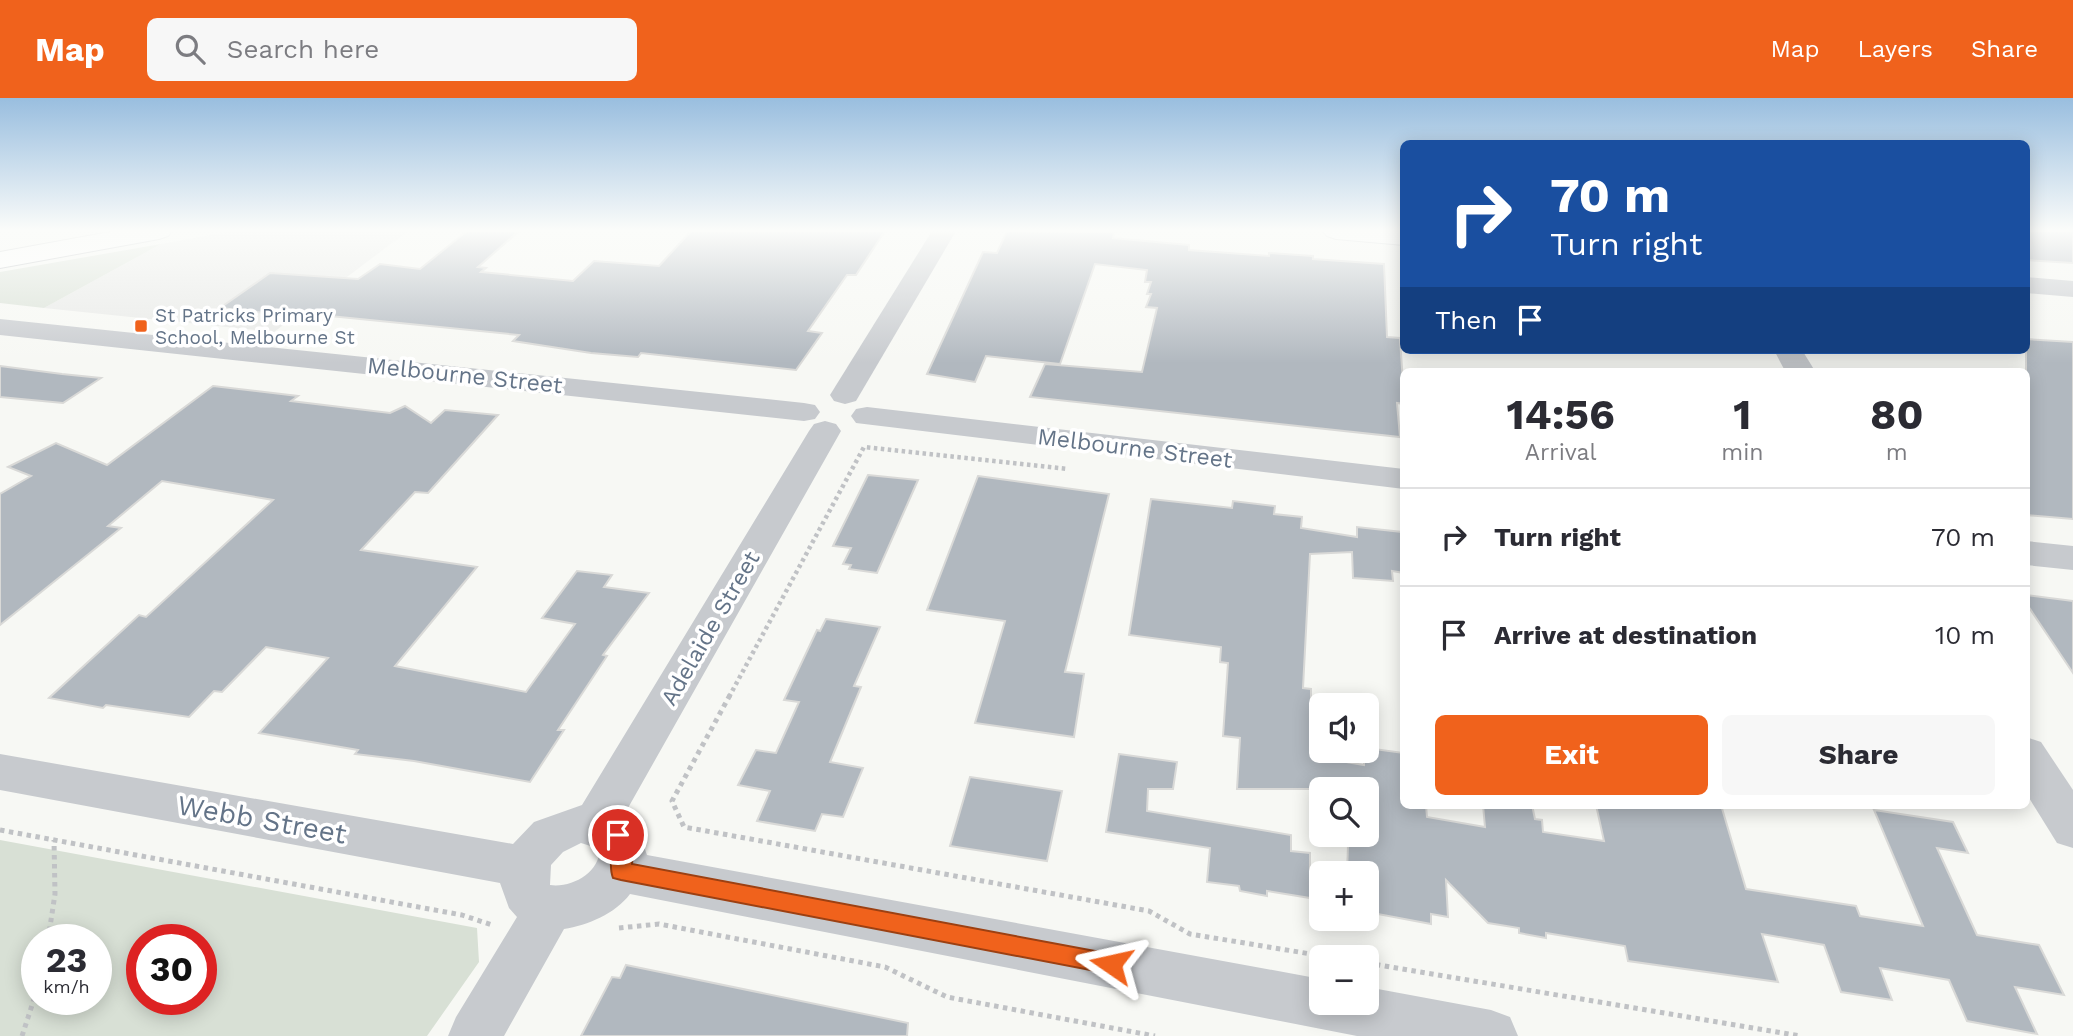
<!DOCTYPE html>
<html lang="en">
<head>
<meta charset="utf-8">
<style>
  body { margin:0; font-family:"Work Sans",sans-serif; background:#f7f7f7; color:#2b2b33; height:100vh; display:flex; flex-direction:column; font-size:26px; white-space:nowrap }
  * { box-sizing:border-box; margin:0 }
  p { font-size:23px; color:#7c7c81 }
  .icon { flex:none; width:38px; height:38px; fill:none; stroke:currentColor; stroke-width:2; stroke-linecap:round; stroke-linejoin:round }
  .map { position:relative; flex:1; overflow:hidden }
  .details { position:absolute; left:1400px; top:270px; width:630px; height:441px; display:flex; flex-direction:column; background:#fff; border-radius:10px; box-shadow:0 4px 18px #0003 }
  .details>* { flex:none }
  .top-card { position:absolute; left:1400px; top:42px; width:630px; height:214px; border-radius:10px; box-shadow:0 4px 18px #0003; background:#1a4fa0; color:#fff; overflow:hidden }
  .buttons { position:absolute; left:1309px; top:595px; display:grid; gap:14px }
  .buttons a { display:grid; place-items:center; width:70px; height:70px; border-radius:10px; background:#fff; box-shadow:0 4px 18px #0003; font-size:35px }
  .speed { position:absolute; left:21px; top:826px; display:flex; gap:14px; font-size:35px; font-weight:700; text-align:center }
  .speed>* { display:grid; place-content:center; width:91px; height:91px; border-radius:50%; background:#fff; box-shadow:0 4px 18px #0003; line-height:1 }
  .speed small { font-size:18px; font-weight:400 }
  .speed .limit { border:10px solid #d22; background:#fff; color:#111 }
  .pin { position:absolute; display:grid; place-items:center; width:60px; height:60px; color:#fff; margin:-30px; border:4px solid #fff; border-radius:50%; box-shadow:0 2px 7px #0007 }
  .me { position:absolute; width:77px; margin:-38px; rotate:281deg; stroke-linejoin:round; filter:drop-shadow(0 0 5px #0008) }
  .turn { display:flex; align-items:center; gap:24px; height:147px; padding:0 35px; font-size:32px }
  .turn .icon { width:91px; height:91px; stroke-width:2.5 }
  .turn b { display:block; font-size:49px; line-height:60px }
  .then { display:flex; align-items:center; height:66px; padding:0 35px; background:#0003; gap:14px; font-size:26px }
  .eta { display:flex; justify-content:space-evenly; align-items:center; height:119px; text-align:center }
  .eta b { font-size:42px; font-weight:700; line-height:49px }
  .button { display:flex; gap:14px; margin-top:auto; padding:14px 35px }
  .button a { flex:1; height:80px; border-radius:10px; background:#f0621c; color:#fff; font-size:28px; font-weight:700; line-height:80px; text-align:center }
  .button a+a { background:#f7f7f7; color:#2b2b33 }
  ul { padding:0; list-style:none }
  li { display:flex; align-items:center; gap:21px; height:98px; padding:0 35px; border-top:2px solid #e1e1e2 }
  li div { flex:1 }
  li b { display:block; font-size:26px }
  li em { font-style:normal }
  header { display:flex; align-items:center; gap:42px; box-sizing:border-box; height:98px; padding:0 35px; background:#f0621c; color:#fff }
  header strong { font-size:33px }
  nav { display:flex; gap:38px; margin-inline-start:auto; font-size:24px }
  .search { width:490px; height:63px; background:#f7f7f7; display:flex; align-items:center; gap:18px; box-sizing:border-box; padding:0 24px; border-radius:10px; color:#7c7c81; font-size:26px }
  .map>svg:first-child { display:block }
</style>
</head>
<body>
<header>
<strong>Map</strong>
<div class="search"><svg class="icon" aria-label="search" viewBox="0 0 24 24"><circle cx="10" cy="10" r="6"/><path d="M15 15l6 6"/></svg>Search here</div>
<nav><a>Map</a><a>Layers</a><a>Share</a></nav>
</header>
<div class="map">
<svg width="2073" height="938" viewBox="0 0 2073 938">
  <rect width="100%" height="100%" fill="#f7f8f4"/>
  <path fill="#e8e9e7" d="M233,133H408L274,234L44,210L161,146Z"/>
  <g fill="#d8e0d5" fill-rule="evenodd">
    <path d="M161,146L44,210L0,205V174Z"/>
    <path d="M0,742L477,830L479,864L427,938H0ZM37,842H96V901H37ZM142,842H201V901H142Z"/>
  </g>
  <g fill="#b1b8bf" stroke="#d9d9d7" stroke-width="2">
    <path d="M467,133H519L478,169L486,170L481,174L573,183L594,163L659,168L691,133H885L856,177H847L808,233L822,235L796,272L641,255L638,259L591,255L513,243L519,237L280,213L276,216L220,210L270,175L358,181L380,166L420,171Z"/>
    <path d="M1007,133L1114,134L1113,140L1189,147V152L1269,158V155L1313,158V161L1384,166L1387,239L1400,240L1404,300V306L1397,305L1400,339L1030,299L1045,266L1142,274L1157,210L1146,209L1151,196H1147L1151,184H1145L1147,172L1095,166L1060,266L986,258L975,284L927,276L983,154L997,155Z"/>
    <path d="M2026,133H2073V165L2026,162Z"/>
    <path d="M2026,241L2073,244V421L2026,417Z"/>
    <path d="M0,268L62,276L101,280L63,305L0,299Z"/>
    <path d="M213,288L298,298L291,303L390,315L405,308L431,325L445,312L498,317L428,395L415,394L361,452L477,469L395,568L526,594L575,526L542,520L577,473L612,477L604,489L649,495L603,557L607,558L558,632H564L530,684L414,663L355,656L358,652L259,635L328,560L266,549L222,594L214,593L189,619L106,607L103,610L49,600L139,517L146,519L273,402L162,383L108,428L121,430L0,527V396L31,378L8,369L56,345L107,367Z"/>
    <path d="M868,377L918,382L877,475L849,471L851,467L843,466L851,450L833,448Z"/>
    <path d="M978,378L1109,396L1065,574L1084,576L1074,639L975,625L1005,523L927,512Z"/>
    <path d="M1151,401L1232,410L1233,403L1275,408L1274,416L1302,419L1301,430L1357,439V429L1402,434L1404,475L1392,473L1393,483L1353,480L1352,454L1310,456L1303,590L1311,591V658L1364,667V653L1367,650L1404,655V707H1426L1427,719L1485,729L1483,707H1532L1535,721L1542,722L1543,734L1604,743L1596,707H1721L1746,791L1856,808L1860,818L1923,828L1874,712L1953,724L1968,755L1937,750L1977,837L2039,847L2064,897L2015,889L2037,936L1967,923L1949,882L1880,870L1892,902L1841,894L1824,847L1762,836L1778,884L1628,863L1625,848L1546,835V840L1519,835V830L1488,825L1446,782L1448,819L1431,816V826L1367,814V775H1347L1348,747L1358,748L1359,737H1367V691H1237L1240,640L1223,638L1228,565L1220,564L1221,549L1129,537Z"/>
    <path d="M2026,497L2073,503V575L2026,505Z"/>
    <path d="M826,521L880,529L854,588L861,589L830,664L863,670L843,719L822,716L815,733L757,723L770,693L738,687L756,652L776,655L799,604L784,602L817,532L820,533Z"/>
    <path d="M1119,656L1177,664L1173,691H1148L1147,713L1291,737V753L1310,755V800L1267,793V798L1240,793L1239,788L1207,784L1210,750L1106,734Z"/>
    <path d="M970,679L1062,693L1047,763L950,748Z"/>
    <path d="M626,867L908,925L907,938H581L612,879L620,880Z"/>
  </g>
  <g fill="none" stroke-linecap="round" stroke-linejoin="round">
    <g stroke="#b9bcc0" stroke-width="2">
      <g id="trunk">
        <path d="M115,133H172L168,138L159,141L0,170V154Z"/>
        <path d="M1323,133H1404V147L1336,141L1327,138Z"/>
      </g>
    </g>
    <path stroke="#c0c2c5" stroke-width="4.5" stroke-dasharray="3.5 3.5" stroke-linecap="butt" d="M729,599L864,349L1068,371"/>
    <g stroke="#c0c2c5" stroke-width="5" stroke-dasharray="4.5 4.5" stroke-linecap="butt">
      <path d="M730,597L672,703L684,729L1149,813L1190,836L1329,859"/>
      <path d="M0,732L462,817L492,827"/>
      <path d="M619,830L659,826L885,869L947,899L1155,938"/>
      <path d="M48,842L55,796L54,742"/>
      <path d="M1367,865L1801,938"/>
      <path d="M22,938L37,892"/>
    </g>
    <g fill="#c7cace" fill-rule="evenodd">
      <path d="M932,133H956L856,303L845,306L834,303L830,297Z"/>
      <path d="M2026,179L2073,183V199L2026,195Z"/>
      <path d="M0,221L804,305L815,307L820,314L815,321L804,323L0,237Z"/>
      <path d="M1774,252H1802L1815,273H1785Z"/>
      <path d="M867,309L1404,371V391L856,325L851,318L856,311Z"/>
      <path d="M825,323L836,326L841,333L624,717L636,726L647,757L1321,881V905H1367V889L1491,912L1510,919L1518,938H1357L630,796C615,816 588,827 564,831L504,938H448L456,919L517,819L509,810L500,785L0,692V656L513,746L534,724L582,707L809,333L814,326ZM581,745L600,751C599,775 572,790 550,787L551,767L563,754Z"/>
      <path d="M2026,443L2073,448V472L2026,467Z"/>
      <path d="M2026,639L2041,644L2073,692V750L2057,745L2026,695Z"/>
    </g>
    <use href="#trunk" fill="#fff" fill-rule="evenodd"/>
  </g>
  <linearGradient id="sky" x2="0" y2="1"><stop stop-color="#99bedf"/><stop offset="0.5" stop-color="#fbfcfa"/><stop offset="1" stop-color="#fbfcfa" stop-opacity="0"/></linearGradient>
  <rect width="2073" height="265" fill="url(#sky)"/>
  <path fill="#f0621c" stroke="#9c4012" stroke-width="2" d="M618,728L625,731L634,747L632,766L1111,856L1118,859L1122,866L1118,873L1111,876L621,782L613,780C607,765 616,753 608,737L611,731Z"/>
  <rect fill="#f0621c" stroke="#fff" stroke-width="2.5" x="134" y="221" width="14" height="14" rx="3.5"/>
  <g text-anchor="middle" stroke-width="7" stroke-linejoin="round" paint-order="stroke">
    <g font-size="19" fill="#647488" stroke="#fff" text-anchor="start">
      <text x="155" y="224">St Patricks Primary<tspan x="155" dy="22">School, Melbourne St</tspan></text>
    </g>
    <g font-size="23" fill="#647488" stroke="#fff">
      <text transform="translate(465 277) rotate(6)" y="8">Melbourne Street</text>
      <text transform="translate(1135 350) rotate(7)" y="8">Melbourne Street</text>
      <text transform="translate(710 530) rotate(-60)" y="8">Adelaide Street</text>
    </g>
    <g font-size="28" fill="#647488" stroke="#fff">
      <text transform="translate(262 721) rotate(10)" y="10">Webb Street</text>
    </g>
  </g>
</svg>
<div class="buttons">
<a><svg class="icon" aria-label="sound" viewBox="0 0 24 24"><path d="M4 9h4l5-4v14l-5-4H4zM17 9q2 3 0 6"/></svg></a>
<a><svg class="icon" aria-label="search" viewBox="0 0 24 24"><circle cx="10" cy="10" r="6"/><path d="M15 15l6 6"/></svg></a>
<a>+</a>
<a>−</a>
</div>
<div class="speed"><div>23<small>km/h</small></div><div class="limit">30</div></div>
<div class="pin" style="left:618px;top:737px;background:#d93025"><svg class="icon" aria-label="arrive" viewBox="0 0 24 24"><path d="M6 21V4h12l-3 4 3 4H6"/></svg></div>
<svg class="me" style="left:1111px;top:866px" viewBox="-20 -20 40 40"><path d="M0-17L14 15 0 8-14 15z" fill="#f0621c" stroke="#fff" stroke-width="4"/></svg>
<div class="top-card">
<div class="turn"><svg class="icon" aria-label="right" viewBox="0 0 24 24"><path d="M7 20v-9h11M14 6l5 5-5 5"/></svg><div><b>70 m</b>Turn right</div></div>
<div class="then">Then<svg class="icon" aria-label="arrive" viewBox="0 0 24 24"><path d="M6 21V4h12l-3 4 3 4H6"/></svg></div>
</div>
<section class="details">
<div class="eta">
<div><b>14:56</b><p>Arrival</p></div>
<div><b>1</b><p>min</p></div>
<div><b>80</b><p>m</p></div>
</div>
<ul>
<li><svg class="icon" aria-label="right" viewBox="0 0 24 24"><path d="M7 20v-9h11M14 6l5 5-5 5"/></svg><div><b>Turn right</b></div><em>70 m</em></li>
<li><svg class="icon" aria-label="arrive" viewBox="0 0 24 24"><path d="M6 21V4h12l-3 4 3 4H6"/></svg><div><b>Arrive at destination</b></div><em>10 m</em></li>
</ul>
<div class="button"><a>Exit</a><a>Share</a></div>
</section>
</div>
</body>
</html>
